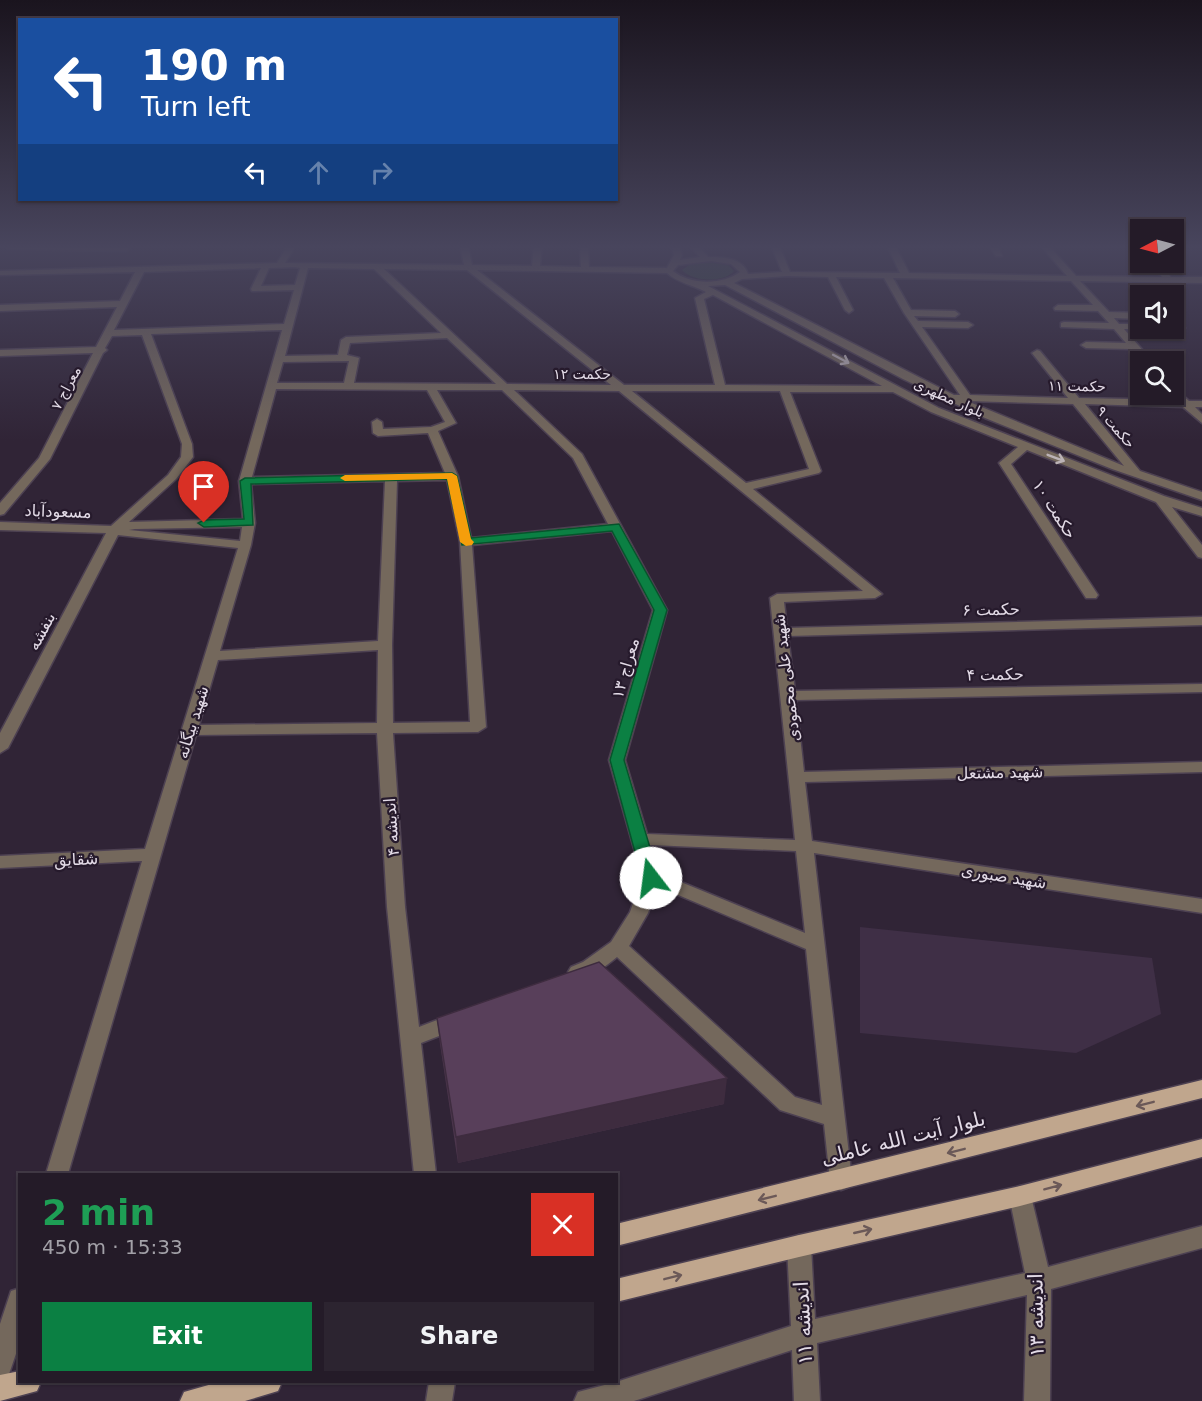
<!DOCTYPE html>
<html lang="en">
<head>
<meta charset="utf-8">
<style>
  body { margin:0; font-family:"DejaVu Sans","Noto Sans Arabic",sans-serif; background:#2c2430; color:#f1f3f6; height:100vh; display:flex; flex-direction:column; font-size:22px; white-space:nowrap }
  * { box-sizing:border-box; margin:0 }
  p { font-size:20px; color:#a3a1a8 }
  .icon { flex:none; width:33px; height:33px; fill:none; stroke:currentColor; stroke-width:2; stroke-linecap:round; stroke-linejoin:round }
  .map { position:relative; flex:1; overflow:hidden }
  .drawer { position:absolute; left:18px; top:1173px; width:600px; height:210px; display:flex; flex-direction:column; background:#241b28; border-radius:0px; box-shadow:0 2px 4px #0004,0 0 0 2px #413945 }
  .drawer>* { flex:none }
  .hud { position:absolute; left:18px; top:18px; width:600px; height:183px; border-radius:0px; box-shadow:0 2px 4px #0004,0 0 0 2px #413945; background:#1a4fa0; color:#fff; overflow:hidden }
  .needle { width:39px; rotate:264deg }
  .fabs { position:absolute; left:1130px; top:219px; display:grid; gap:12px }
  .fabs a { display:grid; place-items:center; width:54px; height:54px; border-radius:0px; background:#241b28; box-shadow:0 2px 4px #0004,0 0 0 2px #413945; font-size:30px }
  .pin { position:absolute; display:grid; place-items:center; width:51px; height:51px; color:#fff; margin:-62px -26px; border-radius:50% 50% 50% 0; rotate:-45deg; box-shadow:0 0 6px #0007 }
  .pin .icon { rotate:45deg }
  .me { position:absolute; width:66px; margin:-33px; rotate:345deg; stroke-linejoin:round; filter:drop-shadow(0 0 4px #0008) }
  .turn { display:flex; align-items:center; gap:21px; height:126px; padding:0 24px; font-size:27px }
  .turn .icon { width:78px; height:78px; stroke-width:2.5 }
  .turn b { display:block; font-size:42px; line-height:51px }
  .lanes { display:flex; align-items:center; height:57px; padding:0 24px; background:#0003; justify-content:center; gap:30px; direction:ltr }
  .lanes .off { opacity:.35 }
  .round { display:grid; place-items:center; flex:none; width:63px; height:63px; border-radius:0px; background:#2c2430 }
  .overview { display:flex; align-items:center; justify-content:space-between; height:102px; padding:0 24px }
  h1 { font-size:36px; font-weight:700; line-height:45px; color:#1e9e55 }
  .button { display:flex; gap:12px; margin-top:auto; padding:12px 24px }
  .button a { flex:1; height:69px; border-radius:0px; background:#0b8043; color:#fff; font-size:24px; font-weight:700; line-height:69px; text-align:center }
  .button a+a { background:#2c2430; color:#f1f3f6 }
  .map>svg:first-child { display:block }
</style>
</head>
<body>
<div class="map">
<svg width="1202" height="1401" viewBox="0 0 1202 1401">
  <rect width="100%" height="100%" fill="#302436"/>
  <path fill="#3f2f46" d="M860,927L1152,958L1161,1014L1076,1053L860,1033Z"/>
  <path fill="#33483a" d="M706,262L728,265L734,271C724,283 692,282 682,270L692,263Z"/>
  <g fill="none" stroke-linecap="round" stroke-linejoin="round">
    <g stroke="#4d4152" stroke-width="3">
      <g id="minor">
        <path d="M8,245L126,247L130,249L126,251L10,249L6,247Z"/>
        <path d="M288,245H296L285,263L464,265L460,245H468L472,265L532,266L534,245H542L540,266L581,267L580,245H588L589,267L667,268L674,255L671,245H679L682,255L680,260L700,257L689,245H698L708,257C724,257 743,258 748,274L782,272L771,245H779L790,272L900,273L887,245H895L909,273L1067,276L1040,245H1048L1076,276L1162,277L1149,262H1158L1171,277H1202V283L1080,281L1109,312L1140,313V319L1114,318L1119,324H1140V328L1143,329H1124L1153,362H1142L1131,349L1086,348L1081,345L1086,342L1126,343L1114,329L1061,327V323L1064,322L1109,323L1098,311L1055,310L1054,308L1058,305H1093L1071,281L893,278L911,310L955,311L959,314L955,317L914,316L918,321L968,322L973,325L968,328L922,327L970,395L1068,398L1032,353L1037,350L1040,351L1079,398L1177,400L1172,394L1173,387L1189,401H1202V407H1195L1202,414V423L1183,407L1085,404L1140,471L1202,492V500L1112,469L985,418L903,379L725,285L708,286L939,408L1164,496L1202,508V516L1172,507L1202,545V558L1198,557L1156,502L1027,450L1011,464L1098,595L1096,598H1086L999,463L1018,447L931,412L893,392H790L821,471L819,473L753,489L882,594L875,598L784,602L787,628L1202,617V625L788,636L795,691L1202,684V692L796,700L804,772L1202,762V772L805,782L812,841L1202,899V913L814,853L852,1180L849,1187L841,1190L833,1187L830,1180L824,1124L780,1110L617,957C604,967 588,982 571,977L568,972L571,967L583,962L611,942L630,912L642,877L609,760L653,610L612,531L472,545L486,727L478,732L393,733L405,907L419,1027L455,1013L462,1015L465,1021L462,1027L421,1043L436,1174H414L387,907L377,733L196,735L68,1174H46L142,861L0,868V856L145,849L238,548L118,535L8,748L0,753V733L106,533L0,530V522L111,526L168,475L181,457L182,444L142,335L112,336L105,348L107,350L103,353L50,459L4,514L0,515V503L39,458L93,353L0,356V350L96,347L117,307L0,311V305L120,301L135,272L0,275V271L277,263ZM711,261L731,264L740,272C723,285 690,285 673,271L678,265ZM295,267L300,268L295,285L261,286L269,268ZM261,268L251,289L252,291L294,290L284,324L114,330L144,272ZM308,268L374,269L441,333L346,337L341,340L338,355L285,356ZM384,269L467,270L611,385L507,384ZM477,270L667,273C678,283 693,285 706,292L695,298L715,385H624ZM787,276L828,277L845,310L849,313L853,310L836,277L884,278L904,313L960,395H954L734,283L742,279ZM713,295L882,386L725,385L704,299ZM282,330L239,481L243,519L129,522L176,479L193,457L192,444L151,334ZM447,338L496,384L354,383L359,358L347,355L350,343ZM349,361L344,383H277L283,362ZM276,389L427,390L445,422L431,427L383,429L382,422L377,419L372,422L373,433L378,436L428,433L445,473L252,477ZM437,390H502L573,458L608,524L471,538L458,476L438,431L456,423ZM514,390L619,391L863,591L777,594L770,598L795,840L647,834L625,760L667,610L582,454ZM632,391H780L809,469L746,483ZM967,401L1073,404L1124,466ZM447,480L460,542L470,722L393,723L392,645L397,481ZM385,481L378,641L220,651L251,545L255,523L251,484ZM242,527L240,541L129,530L135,529ZM378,650L377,723L199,725L218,660ZM650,845L796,851L805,933L659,873ZM657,886L806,949L822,1105L795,1097L629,946L648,913Z"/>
        <path d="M989,245H997L1002,256H996Z"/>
        <path d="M1132,245H1140V251Z"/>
        <path d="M1173,325L1185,328L1180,331L1170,330L1173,328Z"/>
        <path d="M1020,1186L1028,1189L1031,1196L1048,1267L1202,1226V1248L1051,1289L1050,1401H1024L1027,1295L817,1343L820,1401H794L792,1350L634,1401H574L578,1392L616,1382L791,1326L787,1246L791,1238L799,1235L807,1238L811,1246L815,1319L1025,1273L1009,1196L1012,1189Z"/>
        <path d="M20,1288V1342L9,1374L0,1378V1324L11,1291Z"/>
        <path d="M429,1382H455L452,1401H426Z"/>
      </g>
    </g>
    <g stroke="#4d4152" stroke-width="3">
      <g id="major">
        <path d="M1202,1080V1098L616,1246V1224Z"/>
        <path d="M1202,1139V1157L1020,1206L799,1257L616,1302V1279L799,1235L1020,1186Z"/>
        <path d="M20,1371V1382H41L37,1391L0,1401V1375Z"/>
        <path d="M219,1382H282L278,1391L245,1401H180L184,1392Z"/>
      </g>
    </g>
    <use href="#minor" fill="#74685c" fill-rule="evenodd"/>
    <use href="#major" fill="#c0a68d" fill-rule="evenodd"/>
  </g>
  <path fill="#4c364d" d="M437,1018L724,1104L458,1163L440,1044Z"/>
  <path fill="#3e2c3f" d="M727,1078L724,1104L458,1163L456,1137Z"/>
  <path fill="#583f5a" stroke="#3e2c3f" stroke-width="1.5" d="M599,962L727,1078L456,1137L437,1018Z"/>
  <defs><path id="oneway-shaft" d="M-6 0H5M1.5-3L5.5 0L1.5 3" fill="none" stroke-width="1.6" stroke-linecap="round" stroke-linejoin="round" transform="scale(1.5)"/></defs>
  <g stroke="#bcb3b6">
    <use href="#oneway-shaft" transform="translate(841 359) rotate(28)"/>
    <use href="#oneway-shaft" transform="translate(1056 458) rotate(21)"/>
  </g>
  <g stroke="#6b5958">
    <use href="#oneway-shaft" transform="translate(1145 1104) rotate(166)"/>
    <use href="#oneway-shaft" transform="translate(956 1151) rotate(166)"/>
    <use href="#oneway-shaft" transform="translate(1053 1187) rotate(-15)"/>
    <use href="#oneway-shaft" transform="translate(767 1198) rotate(166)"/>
    <use href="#oneway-shaft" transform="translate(863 1231) rotate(-13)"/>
    <use href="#oneway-shaft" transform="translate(673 1277) rotate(-14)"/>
  </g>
  <linearGradient id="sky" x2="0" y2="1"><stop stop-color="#1a141e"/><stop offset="0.56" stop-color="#48455d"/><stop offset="1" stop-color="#48455d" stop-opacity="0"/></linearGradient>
  <rect width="1202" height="441" fill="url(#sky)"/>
  <path fill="#0b8043" stroke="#07532c" stroke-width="1.5" d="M452,473L457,476L471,538L619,524L667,610L624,760L659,878L656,881H645L642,878L610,760L654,610L612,531L462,545L447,479L251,484L253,525L204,527L198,523L204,520L244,519L240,481L245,478Z"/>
  <path fill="#f59e0b" d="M452,473L457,476L471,539L474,542L472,545L466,546L460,542L447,479L345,481L340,478L345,475Z"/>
  <g text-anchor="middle" stroke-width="4.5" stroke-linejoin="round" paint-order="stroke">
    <g font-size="14" fill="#e3dbe7" stroke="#261a2c">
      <text x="582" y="379">حکمت ۱۲</text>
      <text transform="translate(1077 386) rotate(1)" y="5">حکمت ۱۱</text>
      <text transform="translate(66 388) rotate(-62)" y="5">معراج ۷</text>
      <text transform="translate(949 398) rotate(24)" y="5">بلوار مطهری</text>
      <text transform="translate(1116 427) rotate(49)" y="5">حکمت ۹</text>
    </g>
    <g font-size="16" fill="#e3dbe7" stroke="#261a2c">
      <text transform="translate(1055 509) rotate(57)" y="6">حکمت ۱۰</text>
      <text transform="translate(58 511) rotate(2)" y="6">مسعودآباد</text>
      <text transform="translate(991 609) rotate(-1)" y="6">حکمت ۶</text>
      <text transform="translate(41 631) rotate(-62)" y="6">بنفشه</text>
      <text transform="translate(625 668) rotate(-74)" y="6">معراج ۱۳</text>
      <text transform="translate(995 674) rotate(-1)" y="6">حکمت ۴</text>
      <text transform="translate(786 678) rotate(-97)" y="6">شهید علی محمودی</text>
      <text transform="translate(192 722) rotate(-73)" y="6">شهید بیگانه</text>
      <text transform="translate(1000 772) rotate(-1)" y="6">شهید مشتعل</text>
      <text transform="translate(391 827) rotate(-94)" y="6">اندیشه ۴</text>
      <text transform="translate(76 859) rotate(-3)" y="6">شقایق</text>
      <text transform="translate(1004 876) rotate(9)" y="6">شهید صبوری</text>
    </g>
    <g font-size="20" fill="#e3dbe7" stroke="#261a2c">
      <text transform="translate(903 1138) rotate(-14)" y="7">بلوار آیت‌ الله عاملی</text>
      <text transform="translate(1036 1315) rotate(-91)" y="7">اندیشه ۱۳</text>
      <text transform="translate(803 1323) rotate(-93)" y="7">اندیشه ۱۱</text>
    </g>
  </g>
</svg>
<div class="fabs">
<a><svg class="needle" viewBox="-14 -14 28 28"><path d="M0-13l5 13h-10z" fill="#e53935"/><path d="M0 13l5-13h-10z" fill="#a3a1a8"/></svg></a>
<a><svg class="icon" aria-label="sound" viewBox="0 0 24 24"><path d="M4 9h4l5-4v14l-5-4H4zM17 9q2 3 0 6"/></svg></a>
<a><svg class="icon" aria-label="search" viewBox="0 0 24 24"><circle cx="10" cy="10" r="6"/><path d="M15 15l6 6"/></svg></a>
</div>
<div class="pin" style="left:204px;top:523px;background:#d93025"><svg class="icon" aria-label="arrive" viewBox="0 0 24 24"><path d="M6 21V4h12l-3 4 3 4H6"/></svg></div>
<svg class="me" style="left:651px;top:878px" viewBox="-20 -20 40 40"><circle r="19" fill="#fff"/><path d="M0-13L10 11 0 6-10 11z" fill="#0b8043"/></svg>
<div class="hud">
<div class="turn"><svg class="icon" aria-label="left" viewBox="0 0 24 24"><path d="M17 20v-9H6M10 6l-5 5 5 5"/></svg><div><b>190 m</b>Turn left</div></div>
<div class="lanes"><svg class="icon" aria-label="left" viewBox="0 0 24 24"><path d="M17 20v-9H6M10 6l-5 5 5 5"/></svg><svg class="icon off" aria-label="ahead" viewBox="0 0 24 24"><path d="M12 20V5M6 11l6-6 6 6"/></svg><svg class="icon off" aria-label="right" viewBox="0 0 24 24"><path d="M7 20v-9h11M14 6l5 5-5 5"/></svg></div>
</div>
<section class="drawer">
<div class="overview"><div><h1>2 min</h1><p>450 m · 15:33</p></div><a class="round" style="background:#d93025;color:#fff"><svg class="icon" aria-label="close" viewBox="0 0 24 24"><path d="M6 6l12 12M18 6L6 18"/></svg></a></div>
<div class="button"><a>Exit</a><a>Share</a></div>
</section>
</div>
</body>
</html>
